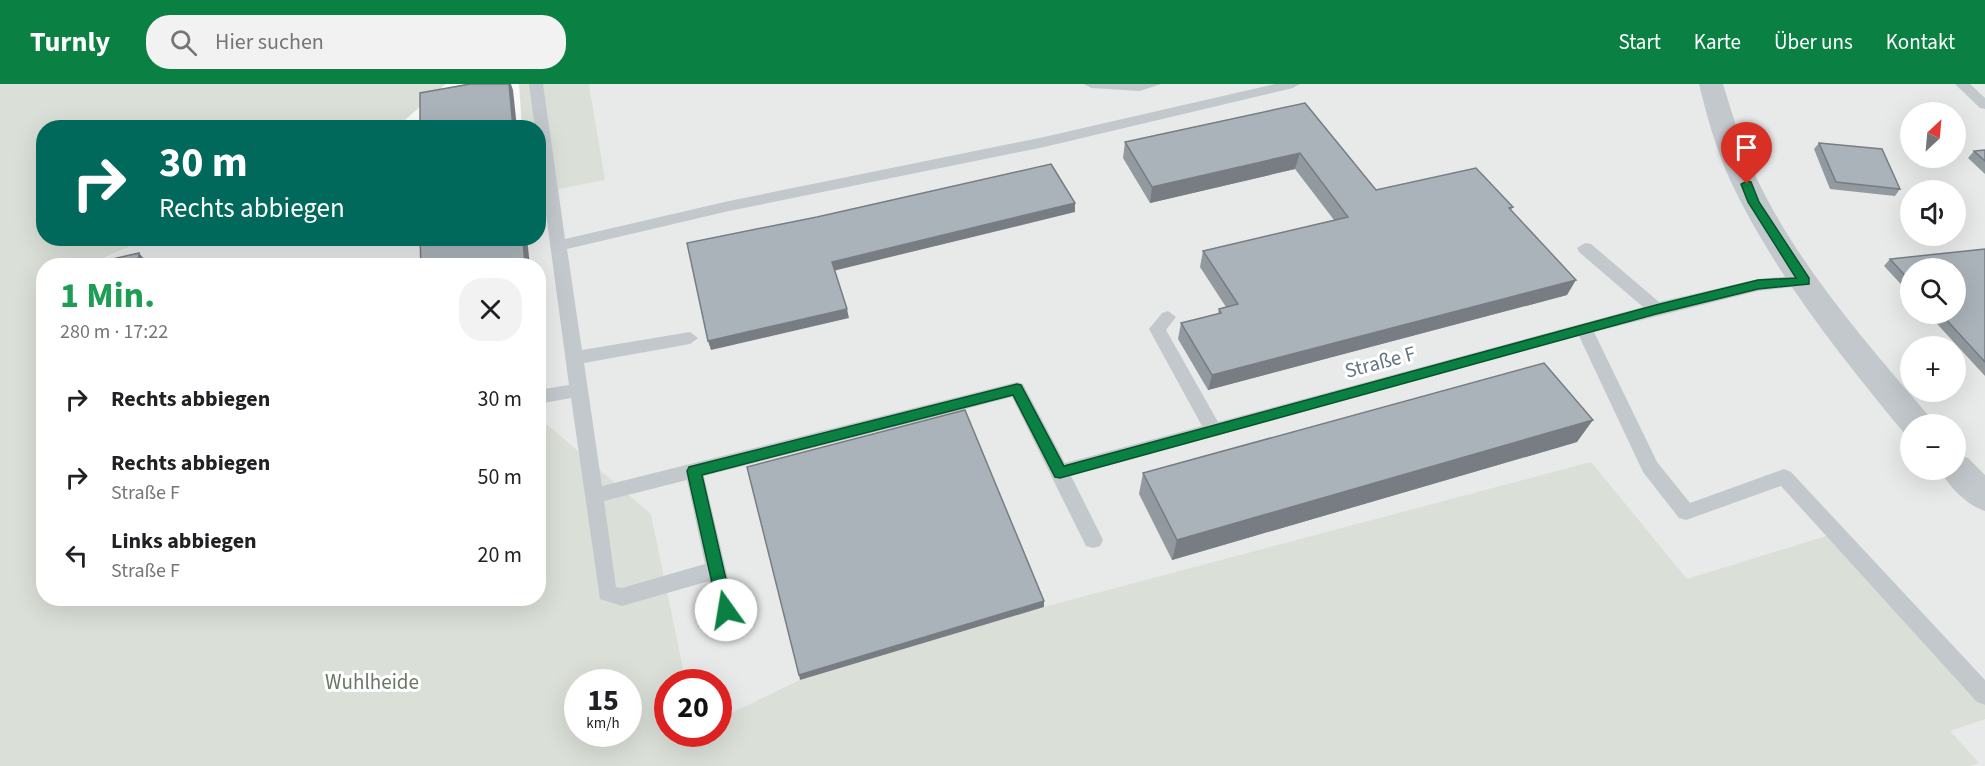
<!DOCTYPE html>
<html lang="de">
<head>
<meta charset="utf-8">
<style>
  body { margin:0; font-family:"Source Sans 3",sans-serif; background:#f2f2f2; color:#202124; height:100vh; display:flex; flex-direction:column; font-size:22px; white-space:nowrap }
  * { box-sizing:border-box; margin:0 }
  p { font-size:20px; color:#757577 }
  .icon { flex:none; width:33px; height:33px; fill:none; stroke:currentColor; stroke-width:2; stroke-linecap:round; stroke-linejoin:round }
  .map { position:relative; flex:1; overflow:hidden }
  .panel { position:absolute; left:36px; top:174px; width:510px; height:348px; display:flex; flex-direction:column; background:#fff; border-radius:24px; box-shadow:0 6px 24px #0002 }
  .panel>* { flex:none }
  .guide { position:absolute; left:36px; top:36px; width:510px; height:126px; border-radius:24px; box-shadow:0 6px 24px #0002; background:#00695c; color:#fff; overflow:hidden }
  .needle { width:39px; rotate:26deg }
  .buttons { position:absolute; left:1900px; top:18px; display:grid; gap:12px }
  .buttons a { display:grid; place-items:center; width:66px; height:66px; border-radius:50%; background:#fff; box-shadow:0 6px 24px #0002; font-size:30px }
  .speed { position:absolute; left:564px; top:585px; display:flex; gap:12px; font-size:30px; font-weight:700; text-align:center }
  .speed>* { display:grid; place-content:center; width:78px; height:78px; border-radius:50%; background:#fff; box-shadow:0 6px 24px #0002; line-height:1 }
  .speed small { font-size:15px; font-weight:400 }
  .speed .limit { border:9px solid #d22; background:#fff; color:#111 }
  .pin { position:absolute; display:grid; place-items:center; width:51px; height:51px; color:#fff; margin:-62px -26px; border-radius:50% 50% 50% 0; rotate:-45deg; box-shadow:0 0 6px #0007 }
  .pin .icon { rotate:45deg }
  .me { position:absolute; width:66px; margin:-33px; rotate:347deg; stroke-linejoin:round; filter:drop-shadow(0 0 4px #0008) }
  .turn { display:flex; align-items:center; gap:21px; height:126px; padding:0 24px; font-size:27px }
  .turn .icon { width:78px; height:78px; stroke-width:2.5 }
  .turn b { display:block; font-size:42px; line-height:51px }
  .round { display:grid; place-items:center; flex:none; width:63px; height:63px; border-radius:24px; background:#f2f2f2 }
  .overview { display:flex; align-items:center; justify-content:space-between; height:102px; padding:0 24px }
  h1 { font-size:36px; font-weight:700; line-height:45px; color:#1e9e55 }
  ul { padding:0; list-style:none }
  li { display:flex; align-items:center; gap:18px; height:78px; padding:0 24px }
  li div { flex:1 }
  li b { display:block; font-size:22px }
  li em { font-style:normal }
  header { display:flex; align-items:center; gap:36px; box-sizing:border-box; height:84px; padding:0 30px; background:#0b8043; color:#fff }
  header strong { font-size:28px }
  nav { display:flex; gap:33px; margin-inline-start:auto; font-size:21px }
  .search { width:420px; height:54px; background:#f2f2f2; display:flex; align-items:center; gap:15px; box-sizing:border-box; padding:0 21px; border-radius:24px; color:#757577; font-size:22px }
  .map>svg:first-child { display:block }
</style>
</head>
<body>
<header>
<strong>Turnly</strong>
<div class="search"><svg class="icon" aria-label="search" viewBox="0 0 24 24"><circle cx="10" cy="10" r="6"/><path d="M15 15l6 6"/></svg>Hier suchen</div>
<nav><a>Start</a><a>Karte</a><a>Über uns</a><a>Kontakt</a></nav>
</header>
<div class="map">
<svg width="1985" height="682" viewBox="0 0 1985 682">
  <rect width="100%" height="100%" fill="#fafaf8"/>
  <path fill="#e8e9e9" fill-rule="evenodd" d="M589,0H1985V682H704L718,650V598H686L651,430L548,341L539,343L538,182H87L148,155L538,154L539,109L604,96ZM1911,28H1956V74H1911ZM1911,106H1956V152H1911ZM1911,184H1956V230H1911ZM1911,262H1956V308H1911ZM1911,340H1956V386H1911Z"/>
  <g fill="#dadfd7" fill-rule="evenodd">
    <path d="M0,0H446L397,43L44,44V154L148,155L87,181L44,182V514H538L539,343L548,341L651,430L686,598H668V650H718L719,635L800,596L1044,523L1591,378L1687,495L1836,449L1985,611V635L1950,647L1979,679L1970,682H0ZM578,598H628V650H578Z"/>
    <path d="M519,0H589L605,96L539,109L538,44L522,43Z"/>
  </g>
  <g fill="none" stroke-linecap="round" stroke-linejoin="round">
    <g fill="#c3c8cc" fill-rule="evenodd">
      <path d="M529,0H543L565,155L729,117L1044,53L1275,0H1300L1293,4L1044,63L729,127L567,165L582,266L690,248L698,254L690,260L584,279L602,402L1017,298L1023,300L1065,379L1202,342L1149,245L1162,229L1168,227L1176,233L1166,246L1218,338L1643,223L1579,168L1577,164L1585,159L1591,160L1659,218L1758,195L1804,191L1810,193L1812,197L1810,201L1758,207L1594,248L1657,378L1690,419L1784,385L1791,388L1985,596V621L1977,618L1781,402L1686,436L1679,434L1643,388L1579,252L1071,392L1103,456L1100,462L1093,464L1086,462L1012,313L704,392L740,546L737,553L730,555L723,553L709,497L622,522L600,515L571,314L538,320V306L569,301L538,70V44H535ZM687,396L705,480L622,504L616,503L604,417Z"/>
      <path d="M1084,0H1161L1140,7L1091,4Z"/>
      <path d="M1955,0H1970L1985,14V25L1980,24Z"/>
    </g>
    <g fill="#c3c8cc" fill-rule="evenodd">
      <path d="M1699,0H1723C1733,32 1742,64 1757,95C1799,183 1865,257 1928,331L1932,340H1911V351L1904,349C1839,270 1774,189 1730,96C1716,65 1707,33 1699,0Z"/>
      <path d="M1956,370L1968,374L1985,391V427C1967,421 1949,403 1940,386H1956Z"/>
    </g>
  </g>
  <g fill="#929a9f">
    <path d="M1305,19L1376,106L1513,123L1511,126L1567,211L1208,306L1178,255L1181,239L1218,230L1219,225L1226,223L1200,183L1203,167L1334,136L1295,85L1150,119L1123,74L1125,58Z"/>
    <path d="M1819,59L1900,105L1895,112L1830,105L1814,65Z"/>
    <path d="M1985,66V90L1968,74L1974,67Z"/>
    <path d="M1985,165V292L1928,230H1956L1911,184V211L1884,182L1890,175Z"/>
    <path d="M1577,358L1172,476L1139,410L1143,389Z"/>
  </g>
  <g fill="#777d82">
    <path d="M509,0H511L513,6L517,44H513Z"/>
    <path d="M1300,69L1295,85L1150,119L1152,103Z"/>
    <path d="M1075,119V128L833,187L832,178Z"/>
    <path d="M523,154H527L530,182H525Z"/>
    <path d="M139,169L145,176L144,182H138Z"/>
    <path d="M1576,196L1567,211L1208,306L1212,291Z"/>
    <path d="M847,225L849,234L711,266L708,257Z"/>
    <path d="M1593,336L1577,358L1172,476L1177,456Z"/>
    <path d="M1044,517V523L800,596L799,591Z"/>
  </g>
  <g fill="#aab3b9" stroke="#777d82" stroke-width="1.5">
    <path d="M470,0H509L513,44H420V9Z"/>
    <path d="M1305,19L1376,106L1476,84L1513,123L1509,124L1576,196L1212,291L1181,239L1221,229L1219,225L1238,220L1203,167L1348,133L1300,69L1152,103L1125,58Z"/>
    <path d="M1819,59L1882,65L1900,105L1836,98Z"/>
    <path d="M1985,66V77L1974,67Z"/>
    <path d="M1051,80L1075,119L832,178L847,225L708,257L687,159L817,133Z"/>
    <path d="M420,154H523L525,182H421Z"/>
    <path d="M1985,165V278L1941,230H1956V184H1911V198L1890,175Z"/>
    <path d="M139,169L138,182H90V180Z"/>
    <path d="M1544,279L1593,336L1177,456L1143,389Z"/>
    <path d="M965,326L1044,517L799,591L747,383Z"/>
  </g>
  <path fill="#0b8043" stroke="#07532c" stroke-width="1.5" d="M1747,97L1751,98L1759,118L1809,194V200L1758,205L1656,230L1060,394L1055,393L1013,311L702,391L733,526L731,531L726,533L720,531L718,526L687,387L689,383L1017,300L1021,301L1064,382L1656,221L1758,196L1796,194L1748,118L1741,100Z"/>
  <g text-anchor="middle" stroke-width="6" stroke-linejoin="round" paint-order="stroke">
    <g font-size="21" fill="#657683" stroke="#fff">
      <text transform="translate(1380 278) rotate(-15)" y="7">Straße F</text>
    </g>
    <g font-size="21" fill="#687a64" stroke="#fff">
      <text x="372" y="605">Wuhlheide</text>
    </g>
  </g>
</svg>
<div class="buttons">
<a><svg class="needle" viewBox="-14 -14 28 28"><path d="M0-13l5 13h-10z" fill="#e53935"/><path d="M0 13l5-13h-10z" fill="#757577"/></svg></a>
<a><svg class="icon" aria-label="sound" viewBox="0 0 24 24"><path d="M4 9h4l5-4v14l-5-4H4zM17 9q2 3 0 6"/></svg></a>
<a><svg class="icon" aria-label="search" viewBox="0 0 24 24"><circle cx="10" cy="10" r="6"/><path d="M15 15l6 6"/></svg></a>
<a>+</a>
<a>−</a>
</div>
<div class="speed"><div>15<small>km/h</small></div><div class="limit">20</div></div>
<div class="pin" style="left:1747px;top:100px;background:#d93025"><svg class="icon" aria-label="arrive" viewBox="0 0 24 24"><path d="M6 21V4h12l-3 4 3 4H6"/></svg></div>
<svg class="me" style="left:726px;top:526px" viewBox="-20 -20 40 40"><circle r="19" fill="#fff"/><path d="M0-13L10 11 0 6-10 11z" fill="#0b8043"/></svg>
<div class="guide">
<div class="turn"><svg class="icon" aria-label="right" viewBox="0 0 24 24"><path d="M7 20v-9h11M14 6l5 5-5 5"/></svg><div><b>30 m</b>Rechts abbiegen</div></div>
</div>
<section class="panel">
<div class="overview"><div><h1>1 Min.</h1><p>280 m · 17:22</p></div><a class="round"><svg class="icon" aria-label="close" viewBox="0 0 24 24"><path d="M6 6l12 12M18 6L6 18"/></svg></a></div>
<ul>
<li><svg class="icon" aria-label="right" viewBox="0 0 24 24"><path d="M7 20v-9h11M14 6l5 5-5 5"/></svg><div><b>Rechts abbiegen</b></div><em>30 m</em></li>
<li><svg class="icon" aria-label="right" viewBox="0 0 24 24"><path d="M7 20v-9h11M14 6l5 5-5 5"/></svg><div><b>Rechts abbiegen</b><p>Straße F</p></div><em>50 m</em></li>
<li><svg class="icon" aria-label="left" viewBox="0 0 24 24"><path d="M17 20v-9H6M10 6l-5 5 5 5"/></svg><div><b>Links abbiegen</b><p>Straße F</p></div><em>20 m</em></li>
</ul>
</section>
</div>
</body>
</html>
